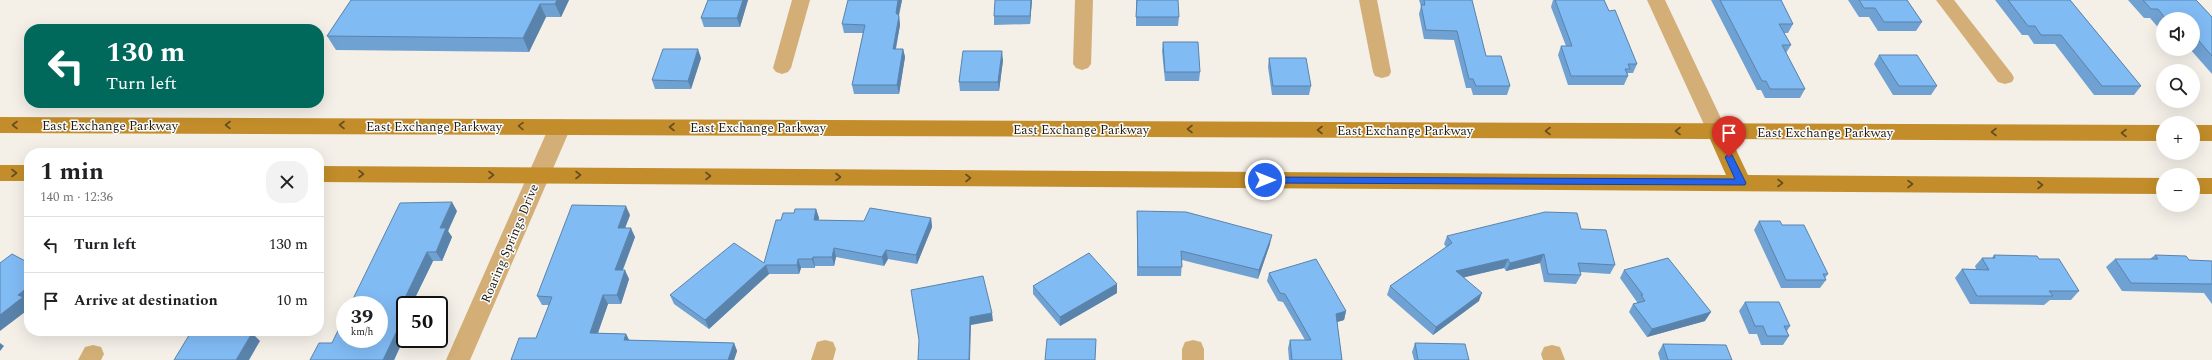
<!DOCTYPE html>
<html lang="en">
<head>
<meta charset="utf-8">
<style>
  body { margin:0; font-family:Spectral,serif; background:#f2f2f2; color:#202124; height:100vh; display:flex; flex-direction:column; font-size:15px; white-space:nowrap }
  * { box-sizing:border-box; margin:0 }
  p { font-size:13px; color:#757577 }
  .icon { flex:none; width:22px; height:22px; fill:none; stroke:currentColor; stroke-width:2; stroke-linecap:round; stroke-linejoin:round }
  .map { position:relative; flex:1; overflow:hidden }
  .panel { position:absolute; left:24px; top:148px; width:300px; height:188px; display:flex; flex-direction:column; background:#fff; border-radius:16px; box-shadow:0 4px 16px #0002 }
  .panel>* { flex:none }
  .hud { position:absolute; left:24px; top:24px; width:300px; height:84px; border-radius:16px; box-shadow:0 4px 16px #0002; background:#00695c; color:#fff; overflow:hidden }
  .buttons { position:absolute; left:2156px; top:12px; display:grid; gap:8px }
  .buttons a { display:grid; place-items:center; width:44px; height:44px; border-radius:50%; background:#fff; box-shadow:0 4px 16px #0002; font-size:20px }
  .speed { position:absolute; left:336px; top:296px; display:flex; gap:8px; font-size:20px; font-weight:700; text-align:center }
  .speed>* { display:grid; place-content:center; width:52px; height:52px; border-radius:50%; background:#fff; box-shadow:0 4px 16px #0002; line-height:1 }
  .speed small { font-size:10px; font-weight:400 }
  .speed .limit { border:2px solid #111; border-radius:6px; background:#fff; color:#111 }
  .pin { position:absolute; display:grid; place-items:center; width:34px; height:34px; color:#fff; margin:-41px -17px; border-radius:50% 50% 50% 0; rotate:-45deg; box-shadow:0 0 4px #0007 }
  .pin .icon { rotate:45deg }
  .me { position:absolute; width:44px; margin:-22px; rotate:90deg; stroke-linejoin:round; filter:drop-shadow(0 0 3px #0008) }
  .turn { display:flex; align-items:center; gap:14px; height:84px; padding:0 16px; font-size:18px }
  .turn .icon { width:52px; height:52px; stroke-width:2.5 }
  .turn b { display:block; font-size:28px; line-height:34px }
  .round { display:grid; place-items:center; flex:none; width:42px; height:42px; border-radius:16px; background:#f2f2f2 }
  .headline { display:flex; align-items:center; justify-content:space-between; height:68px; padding:0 16px }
  h1 { font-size:24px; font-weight:700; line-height:30px }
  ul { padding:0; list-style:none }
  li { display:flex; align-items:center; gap:12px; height:56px; padding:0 16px; border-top:1px solid #e0e0e0 }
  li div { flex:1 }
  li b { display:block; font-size:15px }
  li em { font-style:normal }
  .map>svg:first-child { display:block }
</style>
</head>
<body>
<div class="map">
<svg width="2212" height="360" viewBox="0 0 2212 360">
  <rect width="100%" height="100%" fill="#f4efe7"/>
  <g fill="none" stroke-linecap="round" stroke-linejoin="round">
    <g fill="#d3af77" fill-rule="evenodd">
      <path d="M792,0H810L791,68L788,72L782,74L776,72L773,68Z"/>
      <path d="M1075,0H1093L1091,64L1088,68L1082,70L1076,68L1073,64Z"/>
      <path d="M1359,0H1377L1391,72L1389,76L1382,78L1375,76L1373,72Z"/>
      <path d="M1647,0H1665L1727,131L1724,136L1717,138L1710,136L1707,131Z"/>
      <path d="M1936,0H1954L2012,74L2014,78L2012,82L2005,84L1998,82Z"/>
      <path d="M825,340L833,342L836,349L833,360H811L817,342Z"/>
      <path d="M1193,340L1201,342L1204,349V360H1182V349L1185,342Z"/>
      <path d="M93,345L101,347L104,354L101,360H78L85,347Z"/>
      <path d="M1552,345L1560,347L1565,360H1543L1541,354L1544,347Z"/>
    </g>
    <path fill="#d3af77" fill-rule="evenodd" d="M560,119L567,122L571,127L470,360H446L549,127L553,122Z"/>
    <g fill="#c28d2a" fill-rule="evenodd">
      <path d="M0,117L2163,125V141L1731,139L1748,175L2163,178V194L319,182V166L1726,175L1710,139L0,133Z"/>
      <rect x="2193" y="125" width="19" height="16"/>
      <rect x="0" y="165" width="29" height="16"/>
      <rect x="2193" y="178" width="19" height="16"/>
    </g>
  </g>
  <g fill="#6fa1d2">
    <path d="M351,0H569L561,17H546L529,52L336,50L327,36Z"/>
    <path d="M708,0H748L740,27H704L701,18Z"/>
    <path d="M902,0L899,16L900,25L896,49H903L905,57L899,94H854L852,85L863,33H844L842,24Z"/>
    <path d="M1032,0L1030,24L994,25V16Z"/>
    <path d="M1136,0L1179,17L1178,26H1136Z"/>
    <path d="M1419,0H1472L1486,56L1510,86L1507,95H1473L1471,88H1466L1454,40L1424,39L1419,14L1421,6Z"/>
    <path d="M1553,0H1604L1609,11L1637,64L1633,73H1628L1627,75L1628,76L1624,85H1568L1558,55L1561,46H1566L1551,7Z"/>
    <path d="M1711,0H1781L1793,24L1788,33H1784L1791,45L1786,53L1805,89L1800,98H1765L1761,90H1757Z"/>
    <path d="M1848,0H1907L1922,22L1916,31H1878L1869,17H1859Z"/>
    <path d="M1995,0H2070L2141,86L2134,95H2094L2055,44H2034L2028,35H2022Z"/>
    <path d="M2128,0H2196L2212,17V74L2190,49H2193V19H2163V33L2150,18H2144Z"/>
    <path d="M1163,42L1200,72L1199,81H1165L1162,51Z"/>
    <path d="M1879,55L1937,86L1931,95H1893L1874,64Z"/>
    <path d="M701,58L691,89H655L652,80Z"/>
    <path d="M1269,58L1311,86L1309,95H1272L1268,67Z"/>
    <path d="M1003,60L999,91H960L959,82Z"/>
    <path d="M816,209L819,218L818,220L864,221L931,218L932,227L917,264L888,259L884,266L836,257L834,266H815V268H801L799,274H769L709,329L674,304L670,295L764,263L781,220L794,213Z"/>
    <path d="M457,211L448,231L452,237L442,261H433L412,304L405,336L394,360H310L379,305Z"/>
    <path d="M1137,211L1270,244L1258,279L1182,260L1181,276H1137Z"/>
    <path d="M630,215L625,228L635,237L623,270L629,279L621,304H608L598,333L626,334L629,340L734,343L737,351L734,360H511L536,338L549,305H542L537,296Z"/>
    <path d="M1759,221L1782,225L1828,274L1825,278L1826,280L1820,288H1781L1754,230Z"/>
    <path d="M1581,229L1615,265L1610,274L1580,272L1581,275L1576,284L1544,282L1540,263L1506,271L1504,268L1464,277L1479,301L1433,335L1387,295L1390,286L1446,247L1444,244L1447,236Z"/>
    <path d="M1994,255L2039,259L2079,291L2071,300H2050L2044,305L1970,304L1955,278L1962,269H1976L1975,266L1982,258H1992Z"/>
    <path d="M2155,255L2189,260L2212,261V304L2204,293L2122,291L2106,267L2115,259H2150Z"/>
    <path d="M1624,270L1705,321L1647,337L1629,312L1633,304L1637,303V302L1620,278Z"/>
    <path d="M1269,273L1346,311L1344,320L1337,322L1342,360H1289L1288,348L1290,340H1305L1283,302L1278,301L1267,281Z"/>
    <path d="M1117,284V293L1060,326L1033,294V286Z"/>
    <path d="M1745,302L1790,326L1787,331L1789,336L1783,345H1761L1757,334H1749L1739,311Z"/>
    <path d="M1415,343L1469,360H1414L1412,352Z"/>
    <path d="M1663,344L1732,360H1660L1658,353Z"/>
  </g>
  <g fill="#5a83ab">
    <path d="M557,0H569L561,17L555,4Z"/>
    <path d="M743,0H748L740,27L737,18Z"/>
    <path d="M898,0H902L897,22L896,13Z"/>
    <path d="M1031,0H1032L1030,24V16Z"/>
    <path d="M540,4L546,17L529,52L523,38Z"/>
    <path d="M899,16L900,25L894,57L893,49Z"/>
    <path d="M698,49L701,58L691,89L688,81Z"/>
    <path d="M903,49L905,57L899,94L897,85Z"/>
    <path d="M1002,51L1003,60L999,91L998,82Z"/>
    <path d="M452,202L457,211L448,231L452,237L442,261L436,252L440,228Z"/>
    <path d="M626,206L630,215L622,236L618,228Z"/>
    <path d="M816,209L819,218L816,229L814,220Z"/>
    <path d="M931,218L932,227L917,264L916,255Z"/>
    <path d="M631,228L635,237L619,279L615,270Z"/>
    <path d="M1272,235L1270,244L1258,279L1259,270Z"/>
    <path d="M834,248L836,257L834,266L832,257Z"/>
    <path d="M886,250L888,259L884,266L882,257Z"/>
    <path d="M427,252L433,261L412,304L413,305H406L403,302Z"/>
    <path d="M1544,254L1540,263L1506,271L1510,263Z"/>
    <path d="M813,257L815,266V268L812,259Z"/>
    <path d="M798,259L801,268L799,274L797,265Z"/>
    <path d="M1508,259L1504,268L1453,280L1456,271Z"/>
    <path d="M766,265L769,274L709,329L705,320Z"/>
    <path d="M625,270L629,279L621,304L617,295Z"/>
    <path d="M1117,284V293L1060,326V317Z"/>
    <path d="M29,286V309L0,331V315L18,295Z"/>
    <path d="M1482,293L1479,301L1433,335L1436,327Z"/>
    <path d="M603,295L608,304L595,341L590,333Z"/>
    <path d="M1346,311L1344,320L1334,323L1336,314Z"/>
    <path d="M1711,312L1705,321L1647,337L1652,329Z"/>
    <path d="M992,313L993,321L971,325L970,360H969L970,317Z"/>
    <path d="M405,314V336L394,360H383Z"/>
    <path d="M252,333L260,341L249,360H236Z"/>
    <path d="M626,334L630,342L624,340Z"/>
    <path d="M0,343L4,346L0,351Z"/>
    <path d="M734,343L737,351L734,360H728Z"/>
  </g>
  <g fill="#81bbf4" stroke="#5a83ab">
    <path d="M351,0H557L555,4H540L523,38L327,36Z"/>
    <path d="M708,0H743L737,18H701Z"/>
    <path d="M848,0H898L896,13L899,16L893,49H903L897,85H852L865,25L842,24Z"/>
    <path d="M995,0H1031L1030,16H994Z"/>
    <path d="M1137,0H1178L1179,17H1136Z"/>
    <path d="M1424,0H1472L1486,56H1501L1510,86H1476L1473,79H1469L1457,31L1426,30L1421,5H1425Z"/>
    <path d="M1555,0H1604L1609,11L1615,10L1637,64H1628L1630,69H1625L1628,76H1571L1561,46H1572Z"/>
    <path d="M1720,0H1781L1793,24H1779L1791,45H1782L1805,89H1770L1766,81H1762Z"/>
    <path d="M1859,0H1907L1922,22H1884L1875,8H1864Z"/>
    <path d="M2008,0H2070L2141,86H2102L2061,35H2041L2035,26H2028Z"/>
    <path d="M2143,0H2196L2212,17V56L2193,34V19H2166L2158,9H2151Z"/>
    <path d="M1163,42H1198L1200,72H1165Z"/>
    <path d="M663,49H698L688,81L652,80Z"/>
    <path d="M963,51H1002L998,82H959Z"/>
    <path d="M1879,55H1917L1937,86H1899Z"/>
    <path d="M1269,58H1306L1311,86H1273Z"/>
    <path d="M452,202L440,228H446L436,252H427L403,302H411L409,305H405V314L383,360H310L319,343H332L345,316V339H379V305H350L400,203Z"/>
    <path d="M572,205L626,206L618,228H631L615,270H625L617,295H603L590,333L626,334L624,340L734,343L728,360H511L519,338H536L552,297L537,296Z"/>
    <path d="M870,208L931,218L916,255L886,250L882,257L834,248L832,257H813L812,259H798L797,265H766L705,320L670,295L734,243L764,263L776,220H781L783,213H794L795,209H816L814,220L864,221Z"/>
    <path d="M1137,211L1186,212L1272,235L1259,270L1181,251L1182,267H1138Z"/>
    <path d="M1545,212L1577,213L1581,229L1606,230L1615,265L1578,263L1581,275L1548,274L1544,254L1510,263L1508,259L1456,271L1482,293L1436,327L1390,286L1452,243L1447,236Z"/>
    <path d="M1759,221H1780L1782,225H1804L1828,274H1823L1826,280H1786Z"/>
    <path d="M1089,253L1117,284L1060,317L1033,286Z"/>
    <path d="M12,254L29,263V286L18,295L23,297L0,315V263Z"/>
    <path d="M1994,255L2037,256L2039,259H2059L2079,291H2049L2053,296H1977L1962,269L1989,270L1982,258H1995Z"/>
    <path d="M2155,255L2186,256L2189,260L2212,261V284L2131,283L2115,259H2158Z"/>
    <path d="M1668,258L1711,312L1652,329L1633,304L1645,301L1641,295H1643L1624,270Z"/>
    <path d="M1316,259L1346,311L1336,314L1342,360H1292L1290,340H1311L1285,294L1280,293L1269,273Z"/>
    <path d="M983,276L992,313L970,317L969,360H918L919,340L911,290Z"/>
    <path d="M1745,302H1779L1790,326H1784L1789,336H1767L1763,326H1755Z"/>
    <path d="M191,332L252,333L236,360H174Z"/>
    <path d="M1047,339H1096L1095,360H1045Z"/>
    <path d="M1415,343L1465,344L1469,360H1418Z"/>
    <path d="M1663,344L1726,345L1732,360H1668Z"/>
  </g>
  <defs><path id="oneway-chevron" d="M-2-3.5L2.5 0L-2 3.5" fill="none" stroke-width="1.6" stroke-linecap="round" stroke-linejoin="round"/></defs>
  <g stroke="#674e20">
    <use href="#oneway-chevron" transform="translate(15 125) rotate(-180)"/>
    <use href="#oneway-chevron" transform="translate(228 125) rotate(-180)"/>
    <use href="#oneway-chevron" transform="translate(342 125) rotate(-180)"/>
    <use href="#oneway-chevron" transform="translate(521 126) rotate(-179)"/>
    <use href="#oneway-chevron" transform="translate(672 127) rotate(-180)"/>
    <use href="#oneway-chevron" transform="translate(1190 129) rotate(-180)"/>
    <use href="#oneway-chevron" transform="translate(1320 130) rotate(-180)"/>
    <use href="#oneway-chevron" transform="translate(1548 131) rotate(-180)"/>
    <use href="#oneway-chevron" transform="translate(1678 131) rotate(-180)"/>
    <use href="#oneway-chevron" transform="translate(1994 132) rotate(-180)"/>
    <use href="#oneway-chevron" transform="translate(2124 133) rotate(-180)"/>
    <use href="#oneway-chevron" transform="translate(14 173)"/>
    <use href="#oneway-chevron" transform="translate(361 174)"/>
    <use href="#oneway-chevron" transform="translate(491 175)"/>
    <use href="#oneway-chevron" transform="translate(578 175)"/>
    <use href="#oneway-chevron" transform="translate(708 176)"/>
    <use href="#oneway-chevron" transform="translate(838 177)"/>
    <use href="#oneway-chevron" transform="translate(968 178)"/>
    <use href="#oneway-chevron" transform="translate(1780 183)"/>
    <use href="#oneway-chevron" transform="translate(1910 184)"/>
    <use href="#oneway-chevron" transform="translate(2040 185)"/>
  </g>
  <path fill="#2563eb" stroke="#184099" d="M1729,154L1732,155L1746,183L1745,185L1265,183L1261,180L1265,177L1735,179L1725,157Z"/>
  <g text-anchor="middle" stroke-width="3" stroke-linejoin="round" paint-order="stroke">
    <g font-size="13" fill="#1c1b18" stroke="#fffdf9">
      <text x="110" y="130">East Exchange Parkway</text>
      <text x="434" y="131">East Exchange Parkway</text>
      <text x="758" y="132">East Exchange Parkway</text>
      <text x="1081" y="134">East Exchange Parkway</text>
      <text x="1405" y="135">East Exchange Parkway</text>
      <text x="1825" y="137">East Exchange Parkway</text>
      <text transform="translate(509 243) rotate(-67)" y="5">Roaring Springs Drive</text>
    </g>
  </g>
</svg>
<div class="buttons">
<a><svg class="icon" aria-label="sound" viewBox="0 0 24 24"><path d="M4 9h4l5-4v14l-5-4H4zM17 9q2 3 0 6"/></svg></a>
<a><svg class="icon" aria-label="search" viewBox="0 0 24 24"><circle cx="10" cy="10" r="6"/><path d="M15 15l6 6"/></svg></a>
<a>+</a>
<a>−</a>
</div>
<div class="speed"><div>39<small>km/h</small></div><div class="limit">50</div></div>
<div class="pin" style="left:1729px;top:157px;background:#d93025"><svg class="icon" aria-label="arrive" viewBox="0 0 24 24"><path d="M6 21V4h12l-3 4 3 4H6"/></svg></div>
<svg class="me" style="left:1265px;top:180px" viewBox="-20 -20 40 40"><circle r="17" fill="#2563eb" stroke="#fff" stroke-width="3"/><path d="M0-11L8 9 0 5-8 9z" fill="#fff"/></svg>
<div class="hud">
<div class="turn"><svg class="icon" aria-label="left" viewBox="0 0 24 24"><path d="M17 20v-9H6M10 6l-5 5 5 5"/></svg><div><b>130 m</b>Turn left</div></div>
</div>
<section class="panel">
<div class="headline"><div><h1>1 min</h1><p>140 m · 12:36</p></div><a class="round"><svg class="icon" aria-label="close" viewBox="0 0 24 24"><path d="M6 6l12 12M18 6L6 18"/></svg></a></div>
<ul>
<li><svg class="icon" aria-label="left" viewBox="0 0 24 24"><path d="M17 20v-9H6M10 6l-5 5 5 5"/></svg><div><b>Turn left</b></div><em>130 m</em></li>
<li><svg class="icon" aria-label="arrive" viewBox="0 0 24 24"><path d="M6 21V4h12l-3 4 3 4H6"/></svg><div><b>Arrive at destination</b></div><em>10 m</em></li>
</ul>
</section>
</div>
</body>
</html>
